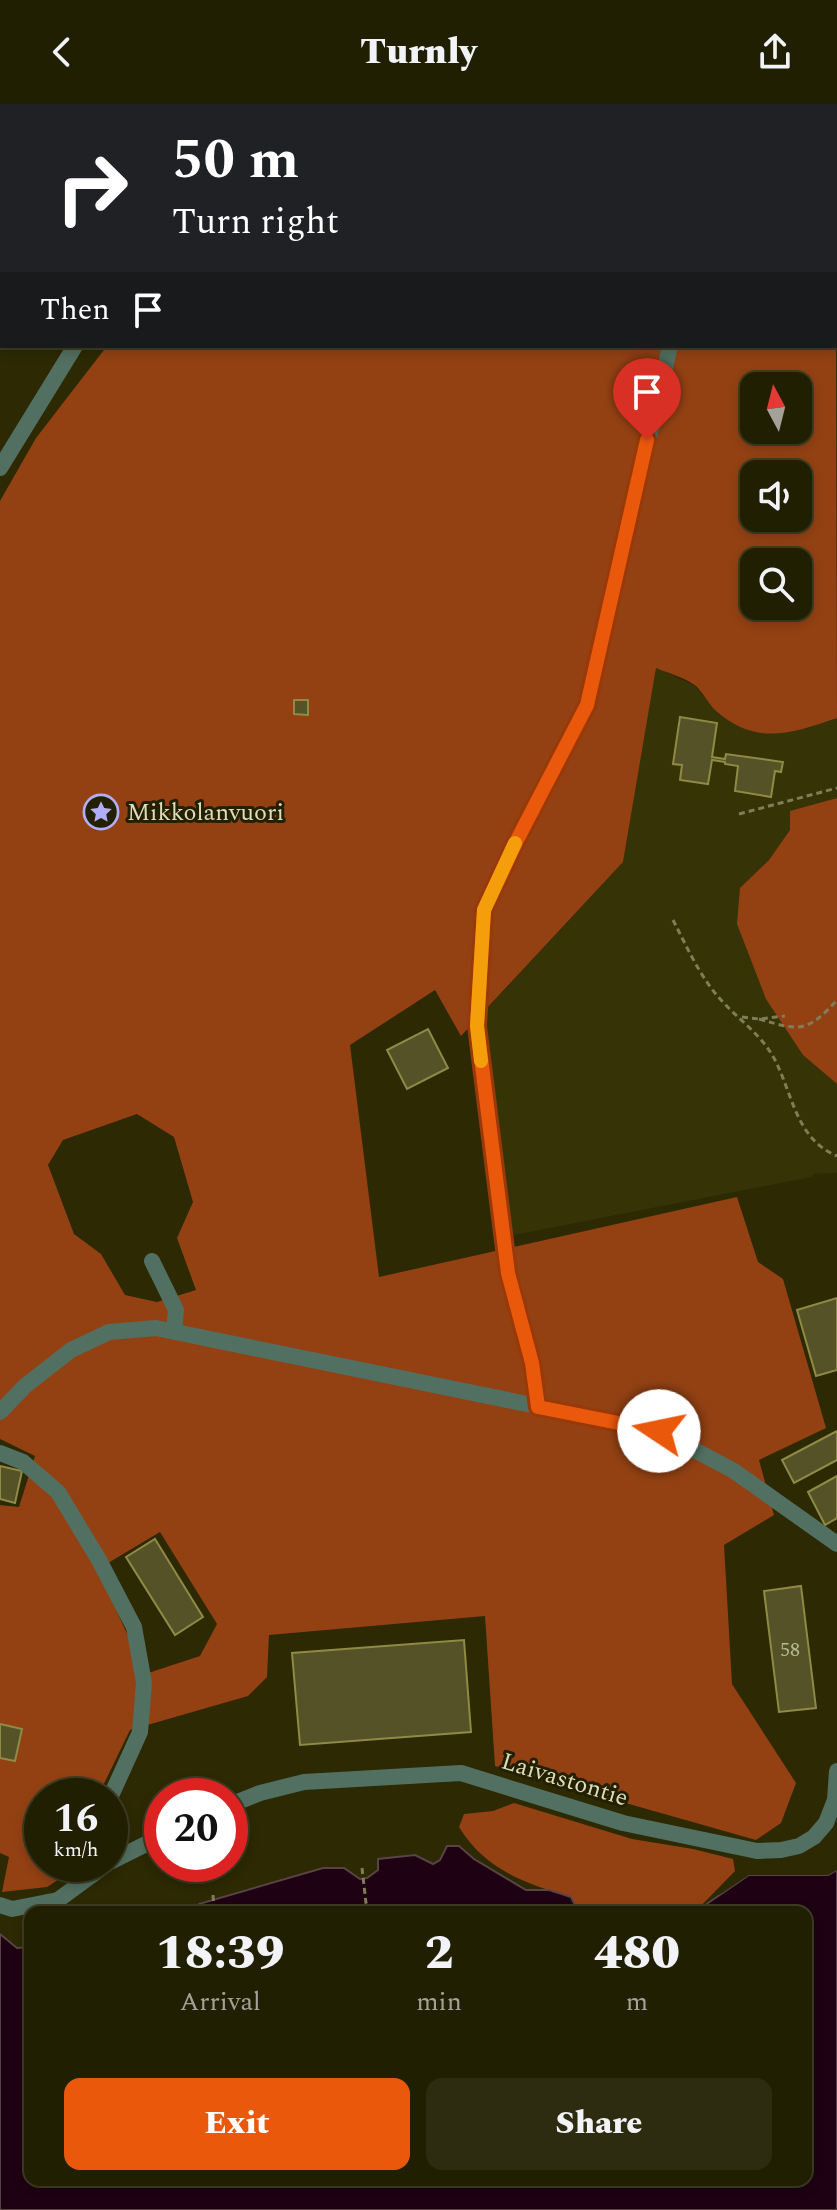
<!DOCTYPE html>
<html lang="en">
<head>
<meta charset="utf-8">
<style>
  body { margin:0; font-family:Spectral,serif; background:#2d2c11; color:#f1f3f6; height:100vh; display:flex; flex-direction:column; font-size:30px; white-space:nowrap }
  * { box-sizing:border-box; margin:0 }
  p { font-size:26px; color:#a2a299 }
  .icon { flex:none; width:44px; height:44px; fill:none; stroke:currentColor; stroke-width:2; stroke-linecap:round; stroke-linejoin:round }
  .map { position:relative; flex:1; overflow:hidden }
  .details { position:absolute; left:24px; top:1802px; width:788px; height:280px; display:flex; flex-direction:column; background:#211f02; border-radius:16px; box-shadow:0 4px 12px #0003,0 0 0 2px #3e3d24 }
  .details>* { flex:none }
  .top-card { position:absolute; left:0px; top:0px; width:838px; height:244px; box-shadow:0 4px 12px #0003,0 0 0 2px #3e3d24; background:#202124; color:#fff; overflow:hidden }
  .needle { width:52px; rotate:353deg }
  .buttons { position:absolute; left:740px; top:268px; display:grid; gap:16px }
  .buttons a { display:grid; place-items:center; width:72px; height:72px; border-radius:16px; background:#211f02; box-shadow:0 4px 12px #0003,0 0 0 2px #3e3d24; font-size:40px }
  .speed { position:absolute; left:24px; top:1674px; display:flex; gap:16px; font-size:40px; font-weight:700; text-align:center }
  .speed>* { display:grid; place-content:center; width:104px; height:104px; border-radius:50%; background:#211f02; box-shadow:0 4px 12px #0003,0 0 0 2px #3e3d24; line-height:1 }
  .speed small { font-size:20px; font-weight:400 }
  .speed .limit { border:12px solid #d22; background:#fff; color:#111 }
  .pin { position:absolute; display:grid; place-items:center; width:68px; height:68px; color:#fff; margin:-82px -34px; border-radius:50% 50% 50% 0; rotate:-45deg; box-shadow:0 0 8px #0007 }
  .pin .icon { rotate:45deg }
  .me { position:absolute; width:88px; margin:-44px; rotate:281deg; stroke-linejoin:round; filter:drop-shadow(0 0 6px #0008) }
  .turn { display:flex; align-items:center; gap:28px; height:168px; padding:0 40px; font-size:36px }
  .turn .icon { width:104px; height:104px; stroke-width:2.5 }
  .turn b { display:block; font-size:56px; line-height:68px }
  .then { display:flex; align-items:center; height:76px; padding:0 40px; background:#0003; gap:16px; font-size:30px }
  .eta { display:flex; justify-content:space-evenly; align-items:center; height:136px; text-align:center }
  .eta b { font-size:48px; font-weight:800; line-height:56px }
  .action { display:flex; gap:16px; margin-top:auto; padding:16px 40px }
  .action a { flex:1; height:92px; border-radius:16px; background:#ea580c; color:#fff; font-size:32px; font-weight:800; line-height:92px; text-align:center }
  .action a+a { background:#2d2c11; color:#f1f3f6 }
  header { display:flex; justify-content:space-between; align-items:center; height:104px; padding:0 40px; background:#211f02; font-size:36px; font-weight:800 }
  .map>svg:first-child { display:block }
</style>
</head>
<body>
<header><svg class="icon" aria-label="back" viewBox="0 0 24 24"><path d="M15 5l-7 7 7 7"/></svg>Turnly<svg class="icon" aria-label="share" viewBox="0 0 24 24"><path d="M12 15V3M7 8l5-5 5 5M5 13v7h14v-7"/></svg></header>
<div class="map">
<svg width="837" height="2106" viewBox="0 0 837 2106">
  <rect width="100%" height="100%" fill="#2c2903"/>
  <path fill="#363306" d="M656,563L695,582L712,603L805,625L837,614V694L790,708V726L769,756L740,784L803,951L837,980V1069L814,1070L812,1073L514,1131L512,1128L482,920L483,909L623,758Z"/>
  <g fill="#934113" fill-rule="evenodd">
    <path d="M288,0H681L682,2H287Z"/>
    <path d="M836,229L837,614C791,630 755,642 715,606C708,599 703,589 696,582C686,574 668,569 656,564L623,758L461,932L435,886L350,941L379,1173L737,1093L758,1158L783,1175L826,1324L759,1356L774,1411L724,1441L732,1580L796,1679L781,1719L756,1736L495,1662L485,1512L269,1531L267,1573L248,1592L130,1626L98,1692H42V1760L81,1761L47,1783L2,1788L9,1753L0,1749V1401L19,1403L35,1352L0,1335V397L36,334L107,242H836ZM754,282H798V326H754ZM754,370H798V414H754ZM754,458H798V502H754ZM137,1010L174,1033L193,1098L177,1134L196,1186L157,1198L125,1191L101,1150L74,1130L48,1061L63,1036ZM160,1428L217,1520L200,1552L136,1573L128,1532L98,1465Z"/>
    <path d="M837,694V980L803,951L766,895L737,820L740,784L769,756L790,726V707Z"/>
    <path d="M514,1699L632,1735L693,1745L733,1755L735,1767L695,1808H578L571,1793C525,1779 485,1766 459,1723L464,1710L493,1707Z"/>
  </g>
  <g fill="#1e0113" stroke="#584345" stroke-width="2">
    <path d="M447,1742H459L474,1755L526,1786H549L571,1793L578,1808H199V1800L323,1764H344L360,1775L367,1774L378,1766V1755L415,1751L433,1760L440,1756Z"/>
    <path d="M837,1766V2106H0V1830L17,1844L30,1843V2076H806V1808H695L749,1771H828Z"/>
  </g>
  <path fill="#2c2903" d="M837,1762V1766L828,1771H749L719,1791L716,1788L748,1767H827Z"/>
  <g fill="#555227" stroke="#8f8a44" stroke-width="2">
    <path d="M438,0H490L489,2H437Z"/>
    <path d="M294,596H308V611L294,610Z"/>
    <path d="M680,613L717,619L712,653L725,655L726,650L783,658L781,668L775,667L771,693L735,687L738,662L725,660V658L712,656L708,680L680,676L682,661L673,660Z"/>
    <path d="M428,925L448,964L407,985L387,946Z"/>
    <path d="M837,1194V1266L816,1272L797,1206Z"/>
    <path d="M837,1327V1356L794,1379L782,1356Z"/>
    <path d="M0,1362L22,1367L15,1399L0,1395Z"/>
    <path d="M837,1372V1414L825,1421L808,1388Z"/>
    <path d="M155,1435L203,1513L175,1531L126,1453Z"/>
    <path d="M801,1482L816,1604L779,1608L764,1487Z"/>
    <path d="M464,1536L471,1628L300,1641L292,1549Z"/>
    <path d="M0,1620L22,1625L15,1657L0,1654Z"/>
  </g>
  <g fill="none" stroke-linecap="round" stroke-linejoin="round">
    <g stroke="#807d59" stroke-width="3" stroke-dasharray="6 4" stroke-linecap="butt">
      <path d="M35,2V0"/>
      <path d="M0,43L2,42"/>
      <path d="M739,710L837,684"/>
      <path d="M673,816C687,843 700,873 721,896C740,917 762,931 775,956C793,991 796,1035 837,1052"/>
      <path d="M742,913L759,915L785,912"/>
      <path d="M759,915C800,927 807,929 837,896"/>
      <path d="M362,1764L367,1808"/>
      <path d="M213,1791L214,1808"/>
    </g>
    <g stroke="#527062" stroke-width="16">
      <path d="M551,0L555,2"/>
      <path d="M201,2L202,0"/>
      <path d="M617,2L618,0"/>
      <path d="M836,21L837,20"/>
      <path d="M0,364L75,242"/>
      <path d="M152,1157L176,1206L174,1228"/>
      <path d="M538,1303L532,1259L508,1169L477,922L484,806L517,736L587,601L670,242"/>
      <path d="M0,1308L25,1282L71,1246L109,1228L156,1224L659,1327L734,1367L837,1440"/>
      <path d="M0,1349L23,1358L58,1388L99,1456L134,1523L144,1579L140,1628L110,1694"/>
      <path d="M230,1701L260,1689L304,1678L461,1669L623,1719L757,1747L781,1746L799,1742L814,1733L826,1719L835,1696L837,1667"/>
      <path d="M110,1758L162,1732"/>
      <path d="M0,1801L12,1805L58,1796L107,1760"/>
    </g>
  </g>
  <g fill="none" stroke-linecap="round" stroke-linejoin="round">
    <g stroke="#983908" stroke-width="20">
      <path id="route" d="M647,336L587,601L517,736L484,806L477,922L508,1169L532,1259L538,1303L659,1327"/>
    </g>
    <use href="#route" stroke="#ea580c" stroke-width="14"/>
    <path stroke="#f59e0b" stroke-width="14" d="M481,957L477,922L484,806L515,739"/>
  </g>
  <defs>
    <g id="sight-ring" transform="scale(1.8)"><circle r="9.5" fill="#232000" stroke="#b0aefa" stroke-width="1.5"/><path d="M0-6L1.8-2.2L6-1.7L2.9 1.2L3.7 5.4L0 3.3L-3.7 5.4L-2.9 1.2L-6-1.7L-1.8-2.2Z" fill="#b0aefa"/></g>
  </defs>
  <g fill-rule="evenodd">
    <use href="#sight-ring" x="101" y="708"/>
  </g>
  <g text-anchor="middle" stroke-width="6" stroke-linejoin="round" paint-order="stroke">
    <g font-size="20" fill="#bcba94">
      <text x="790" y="1552">58</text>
    </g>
    <g font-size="24" fill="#dedcb9" stroke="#232000" text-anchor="start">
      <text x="127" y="716">Mikkolanvuori</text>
    </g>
    <g font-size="24" fill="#dedcb9" stroke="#232000">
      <text transform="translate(565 1675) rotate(17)" y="8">Laivastontie</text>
    </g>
  </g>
</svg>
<div class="buttons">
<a><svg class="needle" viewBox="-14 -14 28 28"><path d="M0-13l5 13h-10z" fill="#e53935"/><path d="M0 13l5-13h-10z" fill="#a2a299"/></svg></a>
<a><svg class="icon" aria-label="sound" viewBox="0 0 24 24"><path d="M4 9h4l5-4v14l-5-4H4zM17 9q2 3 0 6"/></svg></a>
<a><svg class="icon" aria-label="search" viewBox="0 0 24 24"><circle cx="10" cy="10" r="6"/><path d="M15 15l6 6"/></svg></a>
</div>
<div class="speed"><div>16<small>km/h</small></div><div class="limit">20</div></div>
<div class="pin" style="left:647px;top:336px;background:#d93025"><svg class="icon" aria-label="arrive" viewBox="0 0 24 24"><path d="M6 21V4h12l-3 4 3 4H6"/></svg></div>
<svg class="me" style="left:659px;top:1327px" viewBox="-20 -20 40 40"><circle r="19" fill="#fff"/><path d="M0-13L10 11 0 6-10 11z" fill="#ea580c"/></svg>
<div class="top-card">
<div class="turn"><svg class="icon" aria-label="right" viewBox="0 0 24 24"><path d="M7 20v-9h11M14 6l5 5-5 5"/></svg><div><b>50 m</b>Turn right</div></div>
<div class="then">Then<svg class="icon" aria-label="arrive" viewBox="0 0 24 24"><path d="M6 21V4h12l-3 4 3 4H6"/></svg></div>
</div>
<section class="details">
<div class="eta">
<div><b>18:39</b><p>Arrival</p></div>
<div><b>2</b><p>min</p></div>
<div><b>480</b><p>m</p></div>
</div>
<div class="action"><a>Exit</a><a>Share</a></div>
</section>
</div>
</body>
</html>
